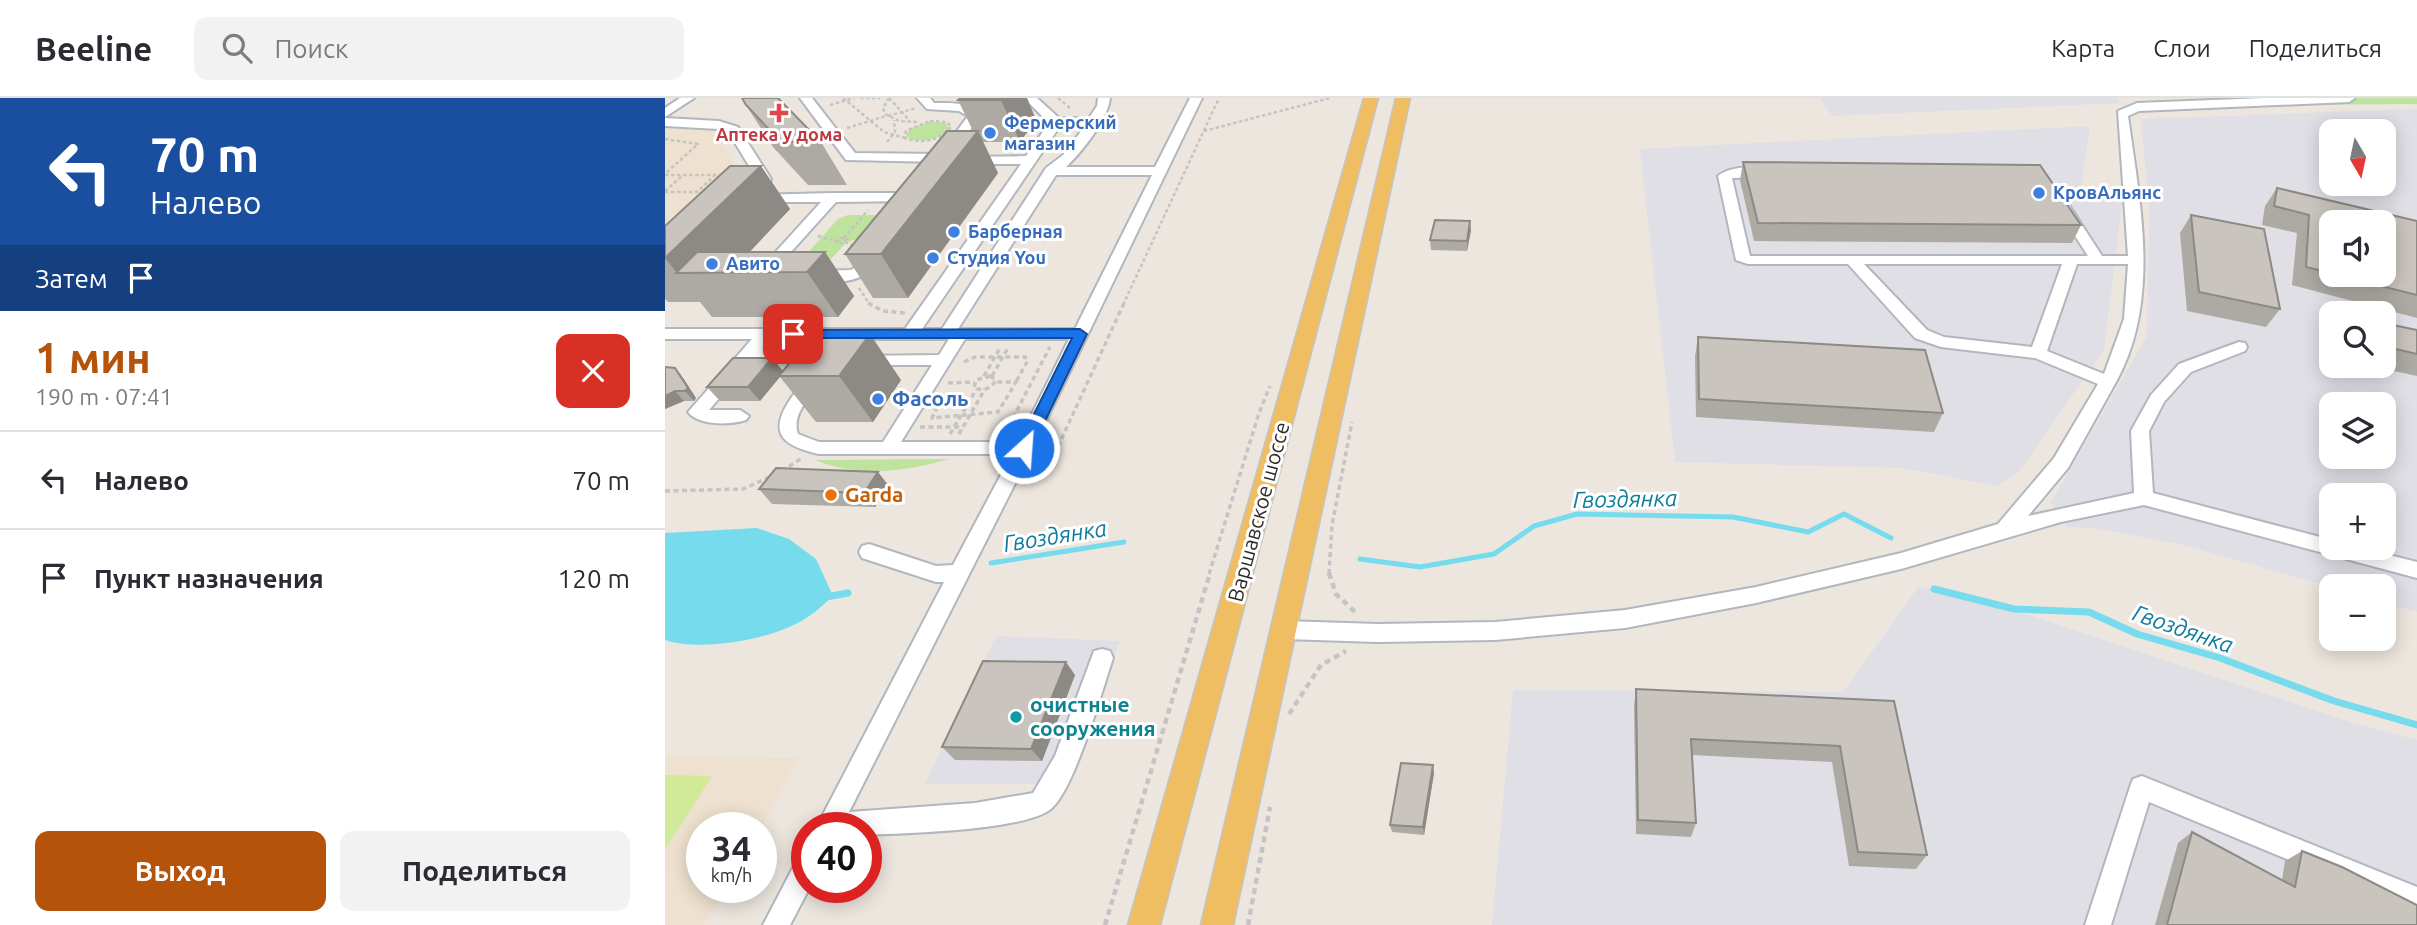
<!DOCTYPE html>
<html lang="ru">
<head>
<meta charset="utf-8">
<style>
  body { margin:0; font-family:Ubuntu,sans-serif; background:#f2f2f3; color:#2b2b33; height:100vh; display:flex; flex-direction:column; font-size:26px; white-space:nowrap }
  * { box-sizing:border-box; margin:0 }
  p { font-size:23px; color:#7c7c81 }
  .icon { flex:none; width:38px; height:38px; fill:none; stroke:currentColor; stroke-width:2; stroke-linecap:round; stroke-linejoin:round }
  .map { position:relative; flex:1; overflow:hidden }
  .side { display:flex; flex-direction:column; background:#fff; width:665px }
  .side>* { flex:none }
  .banner { background:#1a4fa0; color:#fff; overflow:hidden }
  .needle { width:46px; rotate:171deg }
  .buttons { position:absolute; left:1654px; top:21px; display:grid; gap:14px }
  .buttons a { display:grid; place-items:center; width:77px; height:77px; border-radius:14px; background:#fff; box-shadow:0 4px 18px #0003; font-size:35px }
  .speed { position:absolute; left:21px; top:714px; display:flex; gap:14px; font-size:35px; font-weight:700; text-align:center }
  .speed>* { display:grid; place-content:center; width:91px; height:91px; border-radius:50%; background:#fff; box-shadow:0 4px 18px #0003; line-height:1 }
  .speed small { font-size:18px; font-weight:400 }
  .speed .limit { border:10px solid #d22; background:#fff; color:#111 }
  .pin { position:absolute; display:grid; place-items:center; width:60px; height:60px; color:#fff; margin:-30px; border-radius:14px; box-shadow:0 4px 10px #0006 }
  .me { position:absolute; width:77px; margin:-38px; rotate:26deg; stroke-linejoin:round; filter:drop-shadow(0 0 5px #0008) }
  .turn { display:flex; align-items:center; gap:24px; height:147px; padding:0 35px; font-size:32px }
  .turn .icon { width:91px; height:91px; stroke-width:2.5 }
  .turn b { display:block; font-size:49px; line-height:60px }
  .then { display:flex; align-items:center; height:66px; padding:0 35px; background:#0003; gap:14px; font-size:26px }
  .round { display:grid; place-items:center; flex:none; width:74px; height:74px; border-radius:14px; background:#f2f2f3 }
  .overview { display:flex; align-items:center; justify-content:space-between; height:119px; padding:0 35px }
  h1 { font-size:42px; font-weight:700; line-height:52px; color:#b45309 }
  .action { display:flex; gap:14px; margin-top:auto; padding:14px 35px }
  .action a { flex:1; height:80px; border-radius:14px; background:#b45309; color:#fff; font-size:28px; font-weight:700; line-height:80px; text-align:center }
  .action a+a { background:#f2f2f3; color:#2b2b33 }
  ul { padding:0; list-style:none }
  li { display:flex; align-items:center; gap:21px; height:98px; padding:0 35px; border-top:2px solid #e1e1e2 }
  li div { flex:1 }
  li b { display:block; font-size:26px }
  li em { font-style:normal }
  header { display:flex; align-items:center; gap:42px; box-sizing:border-box; height:98px; padding:0 35px; background:#fff; border-bottom:2px solid #e1e1e2 }
  header strong { font-size:33px }
  nav { display:flex; gap:38px; margin-inline-start:auto; font-size:24px }
  .search { width:490px; height:63px; background:#f2f2f3; display:flex; align-items:center; gap:18px; box-sizing:border-box; padding:0 24px; border-radius:14px; color:#7c7c81; font-size:26px }
  main { display:flex; flex:1; min-height:0 }
  .map>svg:first-child { display:block }
</style>
</head>
<body>
<header>
<strong>Beeline</strong>
<div class="search"><svg class="icon" aria-label="search" viewBox="0 0 24 24"><circle cx="10" cy="10" r="6"/><path d="M15 15l6 6"/></svg>Поиск</div>
<nav><a>Карта</a><a>Слои</a><a>Поделиться</a></nav>
</header>
<main>
<section class="side">
<div class="banner">
<div class="turn"><svg class="icon" aria-label="left" viewBox="0 0 24 24"><path d="M17 20v-9H6M10 6l-5 5 5 5"/></svg><div><b>70 m</b>Налево</div></div>
<div class="then">Затем<svg class="icon" aria-label="arrive" viewBox="0 0 24 24"><path d="M6 21V4h12l-3 4 3 4H6"/></svg></div>
</div>
<div class="overview"><div><h1>1 мин</h1><p>190 m · 07:41</p></div><a class="round" style="background:#d93025;color:#fff"><svg class="icon" aria-label="close" viewBox="0 0 24 24"><path d="M6 6l12 12M18 6L6 18"/></svg></a></div>
<ul>
<li><svg class="icon" aria-label="left" viewBox="0 0 24 24"><path d="M17 20v-9H6M10 6l-5 5 5 5"/></svg><div><b>Налево</b></div><em>70 m</em></li>
<li><svg class="icon" aria-label="arrive" viewBox="0 0 24 24"><path d="M6 21V4h12l-3 4 3 4H6"/></svg><div><b>Пункт назначения</b></div><em>120 m</em></li>
</ul>
<div class="action"><a>Выход</a><a>Поделиться</a></div>
</section>
<div class="map">
<svg width="1752" height="827" viewBox="0 0 1752 827">
  <rect width="100%" height="100%" fill="#ede6df"/>
  <g fill="#e0dfe6" fill-rule="evenodd">
    <path d="M1155,0H1453L1455,5L1167,18Z"/>
    <path d="M1752,11V514L1719,505L1718,488L1666,489L1514,446L1430,430L1401,429L1386,404L1482,238L1484,110L1476,21ZM1666,33H1718V86H1666ZM1666,124H1718V177H1666ZM1666,215H1718V268H1666ZM1666,306H1718V359H1666ZM1666,397H1718V450H1666Z"/>
    <path d="M1425,28L1415,96L1457,105L1439,252L1353,375L1331,388L1238,370L1010,364L975,51Z"/>
    <path d="M1254,488L1346,511L1689,625L1752,642V827H827L848,592L1178,594Z"/>
    <path d="M331,538L455,543L404,686H260Z"/>
  </g>
  <g fill="#eee1cf">
    <path d="M0,30L50,33L76,77L0,165Z"/>
    <path d="M0,658L134,660L95,730H37V789H61L39,827H0Z"/>
  </g>
  <g fill="#bde39d">
    <path d="M1628,0H1752V6L1612,7Z"/>
    <path d="M265,24L280,25L284,30C274,42 256,46 242,39L241,36L247,30Z"/>
    <path d="M183,117H222L203,137L181,145L166,161L139,159L173,121Z"/>
    <path d="M284,361C239,374 194,380 150,362Z"/>
  </g>
  <path fill="#d1ea99" d="M0,677L47,678L0,752Z"/>
  <path fill="#75dbed" d="M92,430L124,441L151,461L168,498C159,506 149,516 138,522C104,542 38,554 0,542V435Z"/>
  <g fill="none" stroke-linecap="round" stroke-linejoin="round">
    <g stroke="#75dbed" stroke-width="5">
      <path d="M695,461L755,469L829,456L869,428L912,416L1068,419L1143,434L1179,416L1226,440"/>
      <path d="M326,465L459,444"/>
    </g>
    <g stroke="#75dbed" stroke-width="7">
      <path d="M1269,491L1349,511L1424,514L1472,536L1555,560L1669,603L1752,627"/>
      <path d="M161,499L183,495"/>
    </g>
    <g stroke="#b2b6bf" stroke-width="4">
      <g id="minor">
        <path d="M15,0H29L0,19V10Z"/>
        <path d="M135,0H147L190,55L277,56L284,60L277,64L181,62Z"/>
        <path d="M252,0H265L269,5C287,5 303,3 315,18L289,55H279L278,52L303,18L294,13L262,11Z"/>
        <path d="M359,0H372L394,20H424L432,8L433,0H445C443,21 417,54 401,69H490L525,0H537L368,350L184,714L310,705L368,695L390,658L429,553L437,551L445,553L448,560C437,593 410,689 387,710C362,733 239,735 201,737V730H151L279,484H271L197,460L194,454L197,448L204,446L271,468L288,467L347,356H154C114,347 102,333 129,296C134,289 139,280 148,277L156,283C146,298 126,316 133,336L154,344H218L267,267H196L190,266L188,262L190,258L274,257L284,241H105L97,250L133,252L141,257L133,262L88,261L44,312H75L84,318L81,322C65,327 34,328 23,314L87,241H0V231H240L356,66H303L296,62L298,59L361,58L384,25ZM395,28H420L398,57L381,70L277,231H257ZM391,77H487L410,231H293ZM300,241H404L353,344H236Z"/>
        <path d="M1599,0H1690L1684,4L1474,13L1463,18C1475,105 1496,203 1451,284L1403,370L1363,418L1469,395L1466,333L1486,297L1514,266L1574,244L1580,245L1582,249L1580,253L1526,274L1499,304L1484,333L1488,395L1666,442V450H1696L1752,464V480L1479,407L1396,424L1236,471L1091,505L960,530L830,542L713,544L619,541L611,538L608,532L611,526L619,523L713,526L830,524L960,512L1091,489L1236,455L1333,426L1389,360L1433,286L1370,260L1276,249L1250,240L1183,166H1083L1071,162L1053,78C1064,68 1097,66 1109,75L1102,79L1067,80L1085,158H1423L1392,110L1399,106L1404,107L1437,158H1463L1453,13L1472,5ZM1199,166H1397L1367,249L1279,239L1262,232ZM1412,166H1463L1459,221L1439,276L1382,253Z"/>
        <path d="M0,20L54,23L73,29L106,81L104,93H94L92,81L64,35L53,31L0,28Z"/>
        <path d="M168,95H251L258,99L251,103L171,104L107,175H97L95,172L97,169L156,104H95L90,103V97Z"/>
        <path d="M212,155L219,159C215,165 210,171 203,175C190,184 155,189 143,178L151,173L186,172Z"/>
        <path d="M1477,678L1752,789V815L1484,704L1446,827H1420L1465,689L1468,681Z"/>
        <path d="M142,756V789H145L125,827H98L133,760Z"/>
      </g>
    </g>
    <g stroke="#c4c4c4" stroke-width="3">
      <g id="major">
        <path d="M699,0H713L495,827H463Z"/>
        <path d="M731,0H745L568,827H536Z"/>
      </g>
    </g>
    <g stroke="#c4c4c4" stroke-width="2.5" stroke-dasharray="3.5 2.5" stroke-linecap="butt">
      <path d="M178,0L219,34L240,40"/>
      <path d="M195,0H215"/>
      <path d="M224,0L218,10L220,16L234,23L254,24"/>
      <path d="M224,0L244,22"/>
      <path d="M393,0L405,10"/>
      <path d="M165,7L189,0"/>
      <path d="M223,18L251,10"/>
      <path d="M265,23L282,24L286,29C274,43 257,46 240,40L241,33Z"/>
      <path d="M182,30L221,18"/>
      <path d="M539,33L665,0"/>
      <path d="M0,41L33,46L0,76"/>
      <path d="M222,44L230,34L229,22"/>
      <path d="M0,77H57"/>
      <path d="M0,93L17,78"/>
      <path d="M0,94H32L49,78"/>
      <path d="M153,138L171,143"/>
      <path d="M176,140L182,141L177,145L171,144Z"/>
      <path d="M179,140L203,112"/>
      <path d="M180,144L191,149"/>
      <path d="M194,190L205,207"/>
      <path d="M458,207L554,0"/>
    </g>
    <g stroke="#c4c4c4" stroke-width="3.5" stroke-dasharray="5 3.5" stroke-linecap="butt">
      <path d="M203,205L218,213L240,215"/>
      <path d="M299,264L310,259H360L363,262L351,284"/>
      <path d="M319,278L335,250"/>
      <path d="M325,278L331,282C326,291 318,293 309,290L311,282Z"/>
      <path d="M327,278L343,250"/>
      <path d="M283,285L309,284"/>
      <path d="M276,301L267,320L333,314L351,284H330"/>
      <path d="M255,329H298"/>
      <path d="M340,335L385,249"/>
      <path d="M285,336L311,292"/>
      <path d="M294,336L320,291"/>
      <path d="M369,372L391,353L459,205"/>
      <path d="M117,373L137,360"/>
      <path d="M0,393L78,391L107,378"/>
      <path d="M544,476L594,315L605,288"/>
      <path d="M664,476L667,427L687,324"/>
    </g>
    <g stroke="#c4c4c4" stroke-width="4.5" stroke-dasharray="6 4.5" stroke-linecap="butt">
      <path d="M664,475L671,496L691,515"/>
      <path d="M624,616L656,567L681,553"/>
      <path d="M133,748L142,732"/>
      <path d="M440,827L545,475"/>
      <path d="M583,827L605,709"/>
    </g>
    <use href="#minor" fill="#fff" fill-rule="evenodd"/>
    <use href="#major" fill="#efbe63" fill-rule="evenodd"/>
  </g>
  <g fill="#ada9a3" fill-rule="evenodd">
    <path d="M295,0H362L371,22L355,44H318L333,75L243,200H208L180,156L308,33L293,2Z"/>
    <path d="M81,7L156,44L182,87H143L108,49Z"/>
    <path d="M1078,64L1416,127L1407,145L1089,143L1075,82Z"/>
    <path d="M96,68L125,111L84,154H160L189,198L173,219H47L35,204H3L0,201V128Z"/>
    <path d="M1612,90L1752,123V220L1627,187L1632,135L1597,127L1600,108ZM1666,124L1718,177H1666Z"/>
    <path d="M1526,117L1615,211L1601,229L1522,213L1515,135Z"/>
    <path d="M806,132L802,153L766,152L765,142Z"/>
    <path d="M1718,225L1752,232V278L1706,268H1718Z"/>
    <path d="M1033,239L1278,315L1269,334L1031,319L1030,258Z"/>
    <path d="M107,260L118,274L236,282L208,324H151L115,279L95,303H55L42,289Z"/>
    <path d="M0,269L10,270L18,280L31,300L29,303H19L0,311Z"/>
    <path d="M224,388L210,409L107,406L94,391Z"/>
    <path d="M410,577L377,663L290,662L277,649Z"/>
    <path d="M971,591L1229,603L1262,757L1251,771L1184,768L1167,664L1027,657L1031,725L1026,739L971,736L969,608Z"/>
    <path d="M769,675L759,737L727,734L725,727Z"/>
    <path d="M1527,734L1617,782L1620,763L1637,753L1752,827H1490L1513,745Z"/>
  </g>
  <g fill="#8d8984">
    <path d="M338,0H362L371,22L355,44L336,2Z"/>
    <path d="M313,33L333,75L243,200L216,156Z"/>
    <path d="M96,68L125,111L65,175H12L0,160Z"/>
    <path d="M805,123L806,132L802,153V143Z"/>
    <path d="M160,154L189,198L173,219L142,174Z"/>
    <path d="M205,236L236,282L208,324L174,278Z"/>
    <path d="M107,260L119,274L95,303L83,289Z"/>
    <path d="M10,270L18,280L31,300L29,303L20,293Z"/>
    <path d="M10,293L19,303L0,311V298Z"/>
    <path d="M213,374L224,388L210,409L199,395Z"/>
    <path d="M401,564L410,577L377,663L366,651Z"/>
    <path d="M768,667L769,675L759,737L758,729Z"/>
  </g>
  <g fill="#c9c4bd" stroke="#8d8984" stroke-width="2">
    <path d="M77,0H113L156,44H116L81,7Z"/>
    <path d="M295,0H338L336,2H293Z"/>
    <path d="M282,33H313L216,156H180Z"/>
    <path d="M1078,64L1375,67L1416,127L1093,125Z"/>
    <path d="M65,68H96L0,160V128Z"/>
    <path d="M1612,90L1752,123V197L1672,177H1718V124H1666V175L1641,169L1644,117L1609,108Z"/>
    <path d="M1526,117L1599,131L1615,211L1534,194Z"/>
    <path d="M770,122L805,123L802,143L765,142Z"/>
    <path d="M32,154H160L142,174L11,175Z"/>
    <path d="M1718,225L1752,232V256L1718,248Z"/>
    <path d="M148,236H205L174,278H114Z"/>
    <path d="M1033,239L1260,252L1278,315L1034,301Z"/>
    <path d="M68,260H107L83,289H42Z"/>
    <path d="M0,269L10,270L23,290L20,293H10L0,298Z"/>
    <path d="M111,370L213,374L199,395L94,391Z"/>
    <path d="M318,563L401,564L366,651L277,649Z"/>
    <path d="M971,591L1229,603L1262,757L1193,754L1175,648L1026,641L1031,725L973,722Z"/>
    <path d="M736,665L768,667L758,729L725,727Z"/>
    <path d="M1527,734L1630,789L1637,753L1677,769L1752,807V827H1502Z"/>
  </g>
  <path fill="#1a73e8" stroke="#114b97" stroke-width="2" d="M415,231L422,236L367,350L359,355L352,350L407,240H128L121,236L128,232Z"/>
  <path fill="#e0444e" stroke="#fff" stroke-width="2.5" d="M110.5 4.5h7v7h7v7h-7v7h-7v-7h-7v-7h7z"/>
  <g fill="#3f7fe0" stroke="#fff" stroke-width="2.5">
    <circle cx="325" cy="35" r="7"/>
    <circle cx="1374" cy="95" r="7"/>
    <circle cx="289" cy="134" r="7"/>
    <circle cx="268" cy="160" r="7"/>
    <circle cx="47" cy="166" r="7"/>
    <circle cx="213" cy="301" r="7"/>
  </g>
  <circle fill="#e8710a" stroke="#fff" stroke-width="2.5" cx="166" cy="397" r="7"/>
  <circle fill="#0f9aa8" stroke="#fff" stroke-width="2.5" cx="351" cy="619" r="7"/>
  <g text-anchor="middle" stroke-width="6" stroke-linejoin="round" paint-order="stroke">
    <g font-size="18" font-weight="bold" fill="#366cbe" stroke="#fff" text-anchor="start">
      <text x="339" y="31">Фермерский<tspan x="339" dy="21">магазин</tspan></text>
      <text x="1388" y="101">КровАльянс</text>
      <text x="303" y="140">Барберная</text>
      <text x="282" y="166">Студия You</text>
      <text x="61" y="172">Авито</text>
    </g>
    <g font-size="18" font-weight="bold" fill="#be3a42" stroke="#fff">
      <text x="114" y="43">Аптека у дома</text>
    </g>
    <g font-size="21" font-weight="bold" fill="#366cbe" stroke="#fff" text-anchor="start">
      <text x="227" y="308">Фасоль</text>
    </g>
    <g font-size="21" font-weight="bold" fill="#c56008" stroke="#fff" text-anchor="start">
      <text x="180" y="404">Garda</text>
    </g>
    <g font-size="21" fill="#2c2c2c" stroke="#fff">
      <text transform="translate(594 414) rotate(-75)" y="7">Варшавское шоссе</text>
    </g>
    <g font-size="21" font-weight="bold" fill="#0d838f" stroke="#fff" text-anchor="start">
      <text x="365" y="614">очистные<tspan x="365" dy="24">сооружения</tspan></text>
    </g>
    <g font-size="23" font-style="italic" fill="#107d9d" stroke="#fff">
      <text transform="translate(960 401) rotate(-1)" y="8">Гвоздянка</text>
      <text transform="translate(390 438) rotate(-9)" y="8">Гвоздянка</text>
      <text transform="translate(1518 531) rotate(19)" y="8">Гвоздянка</text>
    </g>
  </g>
</svg>
<div class="buttons">
<a><svg class="needle" viewBox="-14 -14 28 28"><path d="M0-13l5 13h-10z" fill="#e53935"/><path d="M0 13l5-13h-10z" fill="#7c7c81"/></svg></a>
<a><svg class="icon" aria-label="sound" viewBox="0 0 24 24"><path d="M4 9h4l5-4v14l-5-4H4zM17 9q2 3 0 6"/></svg></a>
<a><svg class="icon" aria-label="search" viewBox="0 0 24 24"><circle cx="10" cy="10" r="6"/><path d="M15 15l6 6"/></svg></a>
<a><svg class="icon" aria-label="layers" viewBox="0 0 24 24"><path d="M12 4l9 5-9 5-9-5zM3 14l9 5 9-5"/></svg></a>
<a>+</a>
<a>−</a>
</div>
<div class="speed"><div>34<small>km/h</small></div><div class="limit">40</div></div>
<div class="pin" style="left:128px;top:236px;background:#d93025"><svg class="icon" aria-label="arrive" viewBox="0 0 24 24"><path d="M6 21V4h12l-3 4 3 4H6"/></svg></div>
<svg class="me" style="left:359px;top:350px" viewBox="-20 -20 40 40"><circle r="17" fill="#1a73e8" stroke="#fff" stroke-width="3"/><path d="M0-11L8 9 0 5-8 9z" fill="#fff"/></svg>
</div>
</main>
</body>
</html>
